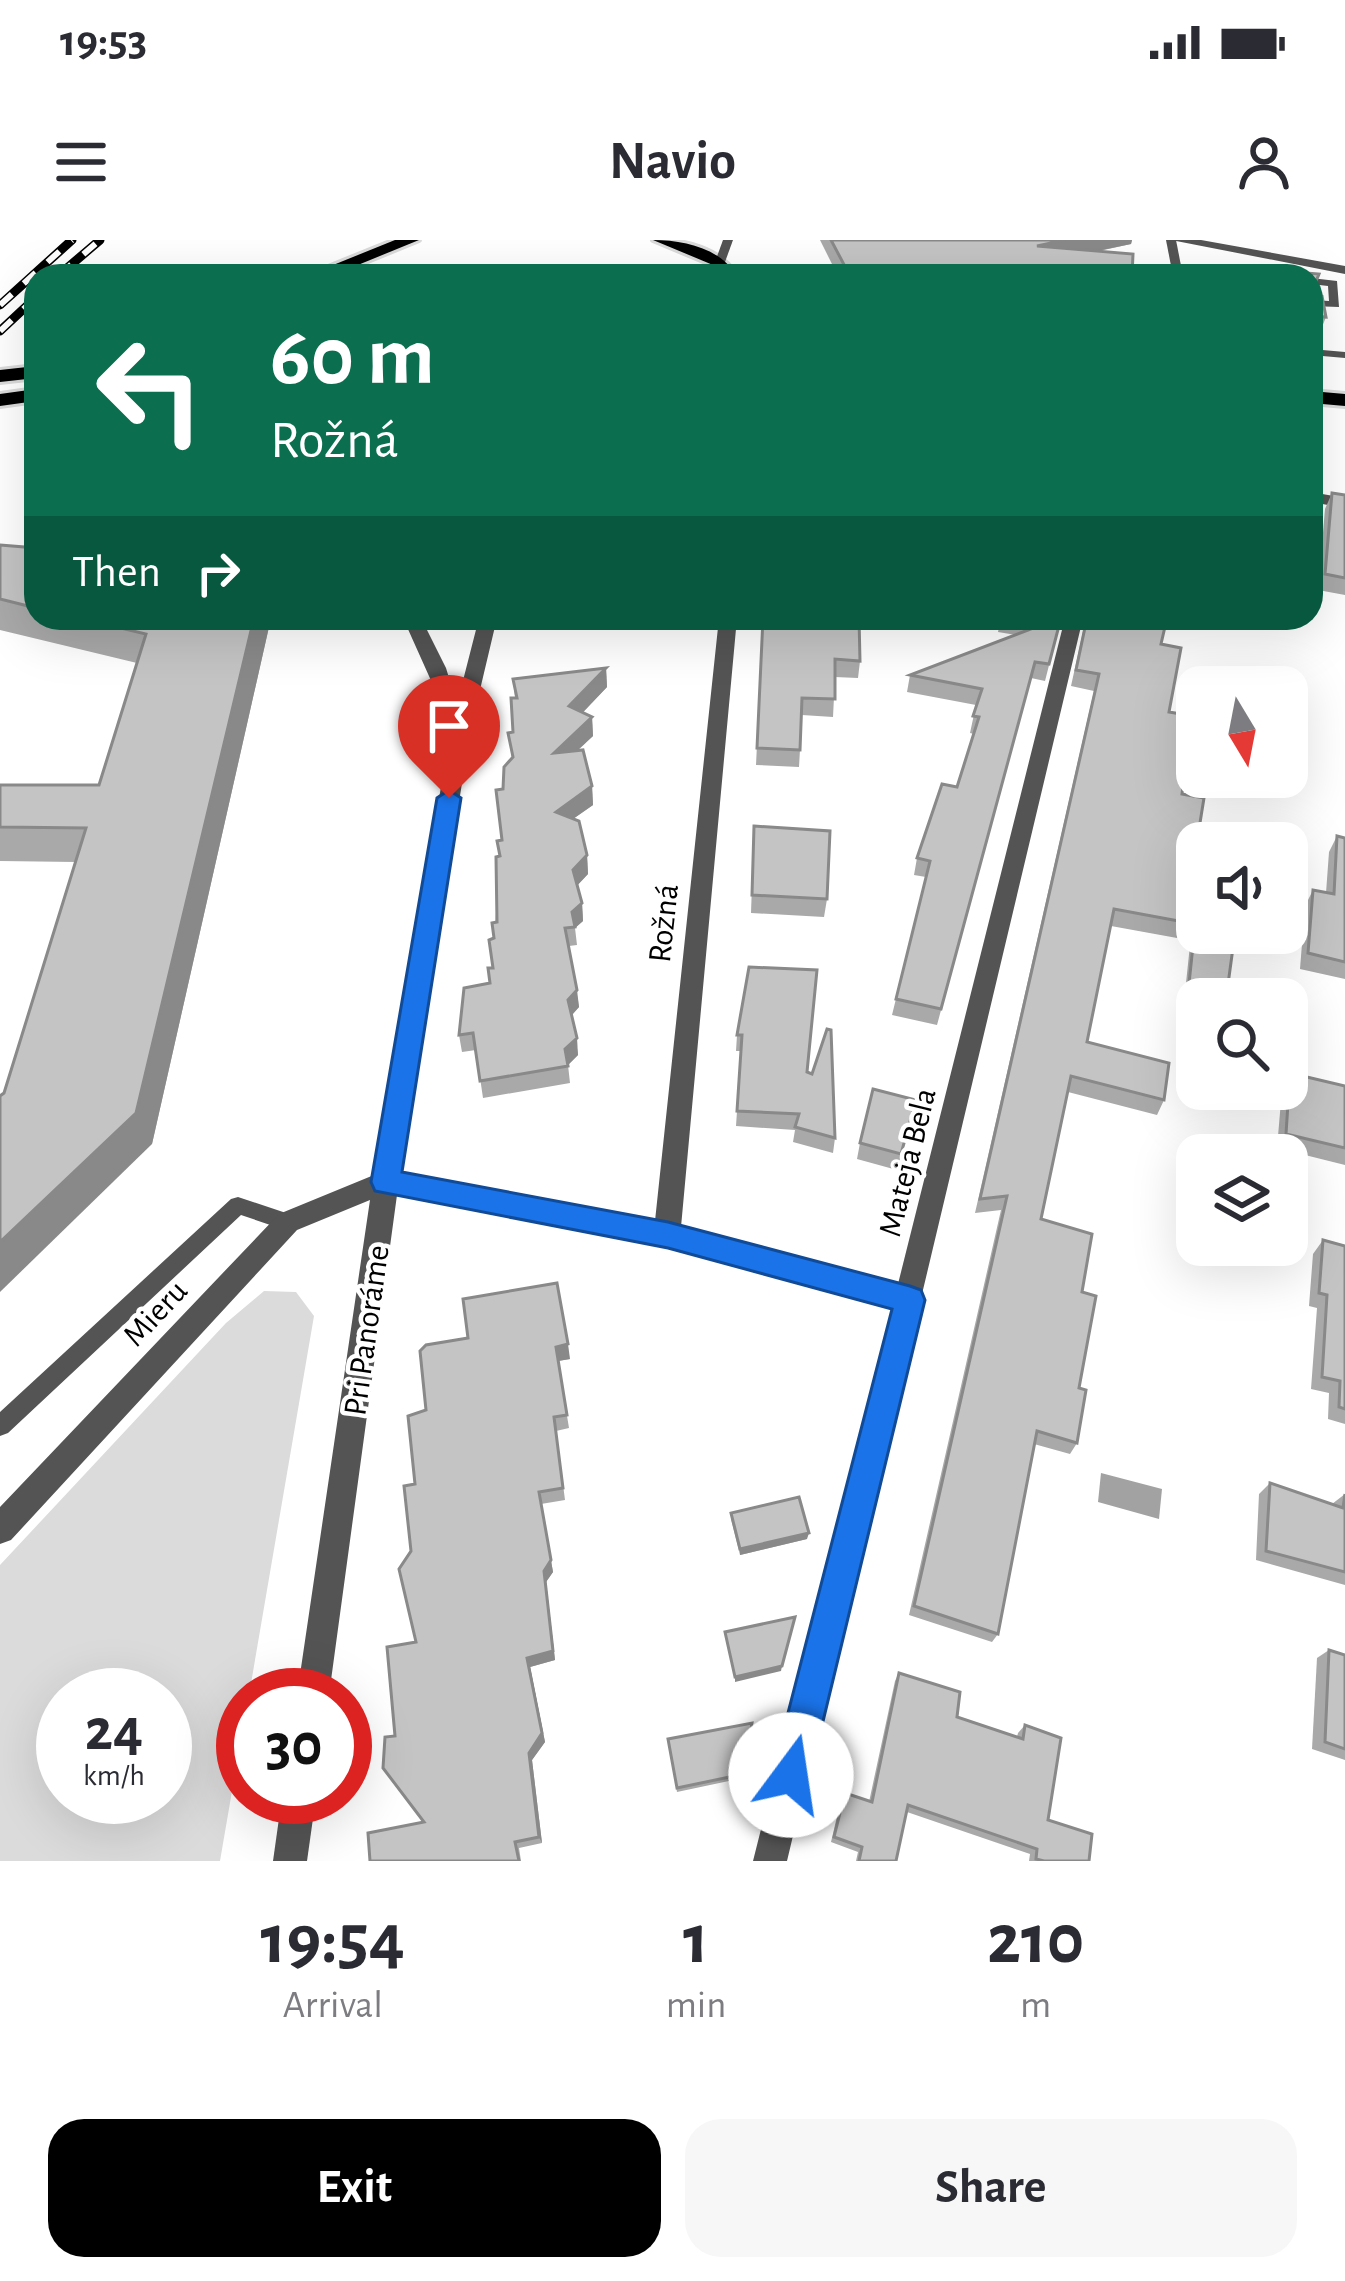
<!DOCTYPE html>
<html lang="en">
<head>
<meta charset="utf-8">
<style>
  body { margin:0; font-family:"Alegreya Sans",sans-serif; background:#f7f7f7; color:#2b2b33; height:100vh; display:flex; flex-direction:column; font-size:45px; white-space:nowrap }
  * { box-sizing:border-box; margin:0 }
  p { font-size:39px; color:#7c7c81 }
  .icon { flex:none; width:66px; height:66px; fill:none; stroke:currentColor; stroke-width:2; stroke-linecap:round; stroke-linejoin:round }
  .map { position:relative; height:1621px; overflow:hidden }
  .panel { display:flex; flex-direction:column; background:#fff; flex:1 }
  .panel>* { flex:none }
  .banner { position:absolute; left:24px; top:24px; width:1299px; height:366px; border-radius:36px; box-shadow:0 12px 48px #0002; background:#0b6e4f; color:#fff; overflow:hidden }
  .needle { width:78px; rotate:170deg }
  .buttons { position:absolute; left:1176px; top:426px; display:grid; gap:24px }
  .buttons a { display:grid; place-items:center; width:132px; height:132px; border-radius:24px; background:#fff; box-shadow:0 12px 48px #0002; font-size:60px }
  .speed { position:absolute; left:36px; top:1428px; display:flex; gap:24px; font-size:60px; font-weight:700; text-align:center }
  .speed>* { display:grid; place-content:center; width:156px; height:156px; border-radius:50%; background:#fff; box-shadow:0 12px 48px #0002; line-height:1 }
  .speed small { font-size:30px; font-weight:400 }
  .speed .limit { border:18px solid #d22; background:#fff; color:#111 }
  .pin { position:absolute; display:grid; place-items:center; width:102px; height:102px; color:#fff; margin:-123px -51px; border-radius:50% 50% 50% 0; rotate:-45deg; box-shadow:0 0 12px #0007 }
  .pin .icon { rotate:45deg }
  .me { position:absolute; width:132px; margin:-66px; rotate:14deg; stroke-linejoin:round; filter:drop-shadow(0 0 9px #0008) }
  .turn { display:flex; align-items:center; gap:42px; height:252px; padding:0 48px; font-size:54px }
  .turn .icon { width:156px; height:156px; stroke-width:2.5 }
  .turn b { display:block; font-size:84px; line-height:102px }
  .then { display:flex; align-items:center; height:114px; padding:0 48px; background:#0003; gap:24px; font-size:45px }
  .eta { display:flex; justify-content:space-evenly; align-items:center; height:204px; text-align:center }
  .eta b { font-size:72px; font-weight:600; line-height:84px }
  .cta { display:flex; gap:24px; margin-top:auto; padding:24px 48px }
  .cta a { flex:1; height:138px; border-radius:36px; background:#000; color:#fff; font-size:48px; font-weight:600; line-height:138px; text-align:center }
  .cta a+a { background:#f7f7f7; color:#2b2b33 }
  .status { display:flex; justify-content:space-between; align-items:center; height:84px; padding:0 60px; background:#fff; direction:ltr }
  .status svg { height:33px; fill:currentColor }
  header { display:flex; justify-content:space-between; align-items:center; height:156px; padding:0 48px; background:#fff; font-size:54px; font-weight:600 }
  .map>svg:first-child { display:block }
</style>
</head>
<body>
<div class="status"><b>19:53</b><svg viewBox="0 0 49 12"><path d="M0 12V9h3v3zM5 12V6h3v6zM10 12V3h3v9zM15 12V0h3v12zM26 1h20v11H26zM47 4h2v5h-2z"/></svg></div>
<header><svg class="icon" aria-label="menu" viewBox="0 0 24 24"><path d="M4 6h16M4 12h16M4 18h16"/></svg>Navio<svg class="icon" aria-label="person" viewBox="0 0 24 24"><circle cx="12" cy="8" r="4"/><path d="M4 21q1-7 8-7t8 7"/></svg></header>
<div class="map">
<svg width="1345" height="1621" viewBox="0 0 1345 1621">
  <rect width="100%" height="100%" fill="#fff"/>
  <path fill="#dbdbdb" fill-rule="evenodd" d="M264,1051L296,1052L314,1076L249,1455H243V1487L220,1621H0V1325L226,1083ZM63,1455H165V1557H63Z"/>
  <path fill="#a2a2a2" d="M1101,1233L1162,1249L1159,1279L1098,1262Z"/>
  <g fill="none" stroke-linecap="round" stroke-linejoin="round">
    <g stroke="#dbdbdb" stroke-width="6">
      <g id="primary">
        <path d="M395,0H419L331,36H306Z"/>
        <path d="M653,0C684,0 720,8 737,36H719L713,25Z"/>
        <path d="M36,126V138L0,142V130Z"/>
        <path d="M36,149V161L0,166V154Z"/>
        <path d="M1311,151L1345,154V166L1311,163Z"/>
      </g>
    </g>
    <g fill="#545454" fill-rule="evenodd">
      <path d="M723,0H733L725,22L720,25L715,22Z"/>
      <path d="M1166,0H1176L1183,36H1173Z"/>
      <path d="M1229,28L1271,33L1276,36L1225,33L1224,31Z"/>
      <path d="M1311,38L1337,41L1339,67L1311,66V60L1329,61L1328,46L1311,44Z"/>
      <path d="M1311,109L1345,112V118L1311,115Z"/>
      <path d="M238,957L295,976L298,982L295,988L288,991L241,975L8,1193L0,1196V1172L231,959Z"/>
    </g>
    <g fill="#545454" fill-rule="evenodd">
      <path d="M1171,0H1201L1345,26V34Z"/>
      <path d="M1311,252L1345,258V268L1311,262Z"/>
      <path d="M403,378H421L446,428L457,464L479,378H497L470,492L464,498L466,518L400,934L655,981L719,378H737L681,987L898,1044L1065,378H1083L787,1621H753L892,1067L667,1007L397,955L329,1455H297L370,960L297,990L11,1300L0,1304V1267L279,974L374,935L446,518L433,445Z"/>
      <path d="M282,1557H316L307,1621H273Z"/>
    </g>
    <use href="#primary" fill="#000" fill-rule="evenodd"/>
    <g stroke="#000" stroke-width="9">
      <g id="rail">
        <path d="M59,35L100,0"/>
        <path d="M0,65L72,0"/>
        <path d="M0,91L31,62"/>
      </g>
    </g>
    <use href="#rail" stroke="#fff" stroke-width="6" stroke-dasharray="16" stroke-linecap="butt"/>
  </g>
  <g fill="#a9a9a9">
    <path d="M820,0H1132L1131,4L1099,11L1132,36H838Z"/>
    <path d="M1247,28L1319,34L1313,51L1322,56L1326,77L1320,92H1311V36H1244Z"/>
    <path d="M1332,253L1345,255V355L1318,350L1325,269Z"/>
    <path d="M0,305L36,308V378H271L152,904L4,853L76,622L0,621V545H99L137,423L0,390Z"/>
    <path d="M763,378L860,421L858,438L835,437L833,477L802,475L799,527L756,525Z"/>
    <path d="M1001,378H1061L1045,441L1031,438L937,785L892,775L926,637L914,635L917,618L957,547L974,494L970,493L976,465L907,452L910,435L1016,395L998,392Z"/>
    <path d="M1086,378H1167L1161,404L1169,472L1182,554L1184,682L1177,698L1111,686L1087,802L1164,860L1157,875L1068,852L1041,979L1082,1052L1077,1203L1070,1214L1034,1204L998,1394L992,1402L909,1375L1001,970L975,973L1094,451L1071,446Z"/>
    <path d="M606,428L607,447L582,473L592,477L593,496L577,510L592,546L593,565L573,579L587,615L588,634L577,645L582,663L583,681L575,688L577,705L569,706L579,767L572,775L578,815L568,825L570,843L483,858L476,810L462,812L459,795L490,743L493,728L499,616L502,600L503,549L512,518L508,493L513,492L515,458L513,439Z"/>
    <path d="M754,586L827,659L824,677L751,673Z"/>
    <path d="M1337,596L1345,598V739L1300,729L1305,666L1313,650L1326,653L1329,612Z"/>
    <path d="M1196,677L1226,759H1197V765L1184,762L1192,686Z"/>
    <path d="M749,727L835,898L833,913L793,902L795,890L736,886L741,811H736L737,795Z"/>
    <path d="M1290,833L1345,846V925L1277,908L1282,849H1287V839Z"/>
    <path d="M916,860L897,930L857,919L860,903Z"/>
    <path d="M1323,1000L1345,1005V1184L1328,1179L1329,1153L1311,1149L1317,1068L1309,1066L1313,1014Z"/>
    <path d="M468,1098L570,1119L558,1121L569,1188L556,1191L565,1260L541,1264L553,1332L546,1342L555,1420L530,1427L545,1502L532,1520L542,1603L519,1608L521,1621H370L424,1582L395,1496L416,1402L411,1311L415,1244L426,1170Z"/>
    <path d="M1270,1243L1332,1264L1345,1254V1345L1256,1320L1259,1254Z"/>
    <path d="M731,1273L807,1299L740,1315L731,1279Z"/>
    <path d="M1329,1410L1345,1415V1520L1312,1509L1317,1418Z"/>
    <path d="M899,1433L957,1477L1017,1497L1018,1493L1025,1485L1048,1580L1089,1621H1029L1030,1614L907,1572L896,1621H856L858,1612L831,1602L841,1559L845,1553L869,1562L895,1441Z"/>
    <path d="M752,1483L743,1538L677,1552L668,1499Z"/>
  </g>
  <g fill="#898989">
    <path d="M1065,0H1132L1131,4L1034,24L1037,6Z"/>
    <path d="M254,378H271L152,904L0,1052V1002Z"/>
    <path d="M606,428L607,447L571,485L569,466Z"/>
    <path d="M592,477L593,496L556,531L554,513Z"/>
    <path d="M592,546L593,565L557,590L556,572Z"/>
    <path d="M587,615L588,634L575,648L573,630Z"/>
    <path d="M582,663L583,681L575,688L572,672Z"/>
    <path d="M577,750L579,767L570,777L568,760Z"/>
    <path d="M577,798L578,815L567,826L565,809Z"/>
    <path d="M568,1104L570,1119L558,1121L556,1107Z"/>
    <path d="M539,1252L553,1332L546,1342L555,1420L530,1427L545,1502L532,1520L542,1603L539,1597L529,1513L527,1418Z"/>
    <path d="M809,1293L807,1299L740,1315V1309Z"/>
    <path d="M782,1426L781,1431L735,1442V1437Z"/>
  </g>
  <g fill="#c4c4c4" stroke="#898989" stroke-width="3">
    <path d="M831,0H1065L1037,6L1133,14L1132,36H1018L1017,33L992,36H850Z"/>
    <path d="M1247,28L1319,34L1312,51L1322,56L1326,77L1311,76V36H1249Z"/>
    <path d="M1332,253L1345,255V338L1325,334Z"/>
    <path d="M0,305L36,308V368L0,359Z"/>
    <path d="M79,378H254L136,873L0,1002V856L4,853L86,588L0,587V545H99L146,394Z"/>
    <path d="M763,378H859L860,421L835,419V459L802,458L800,510L757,508Z"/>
    <path d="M1019,378H1061L1049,424L1035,422L941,769L896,759L930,621L917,618L942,544L957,547L979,477L973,476L982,449L910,435L1049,382Z"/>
    <path d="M1087,378H1167L1161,404L1181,408L1169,472L1193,476L1182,554L1204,558L1184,682L1114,669L1087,802L1169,823L1164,860L1071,836L1041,979L1092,994L1082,1052L1096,1056L1079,1148L1086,1150L1077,1203L1037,1191L998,1394L914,1366L1007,956L980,959L1099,434L1076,430Z"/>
    <path d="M606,428L569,466L592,477L554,513L583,510L592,546L556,572L579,581L587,615L573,630L582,663L572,672L575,687L565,688L577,750L568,760L577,798L565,809L568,826L480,841L473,793L459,795L464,748L490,743L488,728H493L489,700L494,698L492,683L497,682L496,617L500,616L497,601L502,600L496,550L503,549L504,527L513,517L508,493L513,492L511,458H517L513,439Z"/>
    <path d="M754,586L830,591L827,659L752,655Z"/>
    <path d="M1337,596L1345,598V722L1308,713L1313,650L1334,654Z"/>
    <path d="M1196,677L1197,693H1235L1226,759H1212L1188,753Z"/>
    <path d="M749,727L817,730L807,832L812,834L827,789L831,790L835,898L795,887L799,874L737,871L742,795H737Z"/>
    <path d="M1290,833L1345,846V908L1286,894Z"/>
    <path d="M873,849L916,860L901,914L860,903Z"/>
    <path d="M1323,1000L1345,1006V1169L1339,1167L1340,1141L1322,1137L1327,1055L1319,1053Z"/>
    <path d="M557,1043L568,1104L556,1107L567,1175L554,1177L563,1248L539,1252L551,1320L544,1331L553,1411L527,1418L542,1493L529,1513L539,1597L515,1602L519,1621H370L368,1593L424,1582L383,1528L385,1497L395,1496L387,1407L416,1402L399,1329L411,1311L404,1246L415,1244L408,1176L426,1170L420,1111L426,1105L468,1098L463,1059Z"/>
    <path d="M1270,1243L1343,1268L1345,1254V1332L1266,1311Z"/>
    <path d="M799,1257L809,1293L740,1309L731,1273Z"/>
    <path d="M795,1377L782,1426L735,1437L725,1392Z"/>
    <path d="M1329,1410L1345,1415V1509L1325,1502Z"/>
    <path d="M899,1433L960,1452L957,1477L1023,1499L1025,1485L1061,1498L1048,1580L1092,1594L1089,1621H1044L1036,1619L1037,1609L908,1565L896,1621H859L862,1607L834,1597L845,1553L872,1562Z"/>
    <path d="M752,1483L744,1534L677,1548L668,1499Z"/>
  </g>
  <path fill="#1a73e8" stroke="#114b97" stroke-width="3" d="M449,550L461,558L402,932L668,982L910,1046L921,1050L925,1060L810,1535L805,1548L791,1554L778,1548L772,1535L892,1069L668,1008L375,951L371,942L437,558Z"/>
  <g text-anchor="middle" stroke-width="9" stroke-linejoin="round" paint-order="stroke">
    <g font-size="33" fill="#000" stroke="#fff">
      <text transform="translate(662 683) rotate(-84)" y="12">Rožná</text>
      <text transform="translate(906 922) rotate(-76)" y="12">Mateja Bela</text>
      <text transform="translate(154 1072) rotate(-47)" y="12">Mieru</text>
      <text transform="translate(365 1090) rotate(-82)" y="12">Pri Panoráme</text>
    </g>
  </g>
</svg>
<div class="buttons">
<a><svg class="needle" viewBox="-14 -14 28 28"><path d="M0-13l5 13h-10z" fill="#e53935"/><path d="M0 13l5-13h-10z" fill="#7c7c81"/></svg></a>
<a><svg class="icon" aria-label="sound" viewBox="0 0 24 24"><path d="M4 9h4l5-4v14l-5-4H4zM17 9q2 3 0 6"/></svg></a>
<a><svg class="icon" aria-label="search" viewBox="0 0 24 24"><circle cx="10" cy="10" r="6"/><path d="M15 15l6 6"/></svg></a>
<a><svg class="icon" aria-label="layers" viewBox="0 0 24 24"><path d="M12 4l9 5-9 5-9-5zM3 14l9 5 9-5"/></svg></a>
</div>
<div class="speed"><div>24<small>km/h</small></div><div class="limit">30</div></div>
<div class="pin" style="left:449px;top:558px;background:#d93025"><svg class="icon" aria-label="arrive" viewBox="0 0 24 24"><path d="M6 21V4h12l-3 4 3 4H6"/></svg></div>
<svg class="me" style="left:791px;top:1535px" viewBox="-20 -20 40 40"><circle r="19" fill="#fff"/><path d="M0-13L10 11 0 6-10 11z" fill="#1a73e8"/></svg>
<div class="banner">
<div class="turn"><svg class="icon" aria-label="left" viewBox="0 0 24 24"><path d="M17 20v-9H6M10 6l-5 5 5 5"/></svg><div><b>60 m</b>Rožná</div></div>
<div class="then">Then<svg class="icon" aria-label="right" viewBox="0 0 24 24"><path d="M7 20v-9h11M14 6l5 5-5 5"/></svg></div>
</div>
</div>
<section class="panel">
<div class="eta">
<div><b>19:54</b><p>Arrival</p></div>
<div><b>1</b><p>min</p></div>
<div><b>210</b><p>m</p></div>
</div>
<div class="cta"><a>Exit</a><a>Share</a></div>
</section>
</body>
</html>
